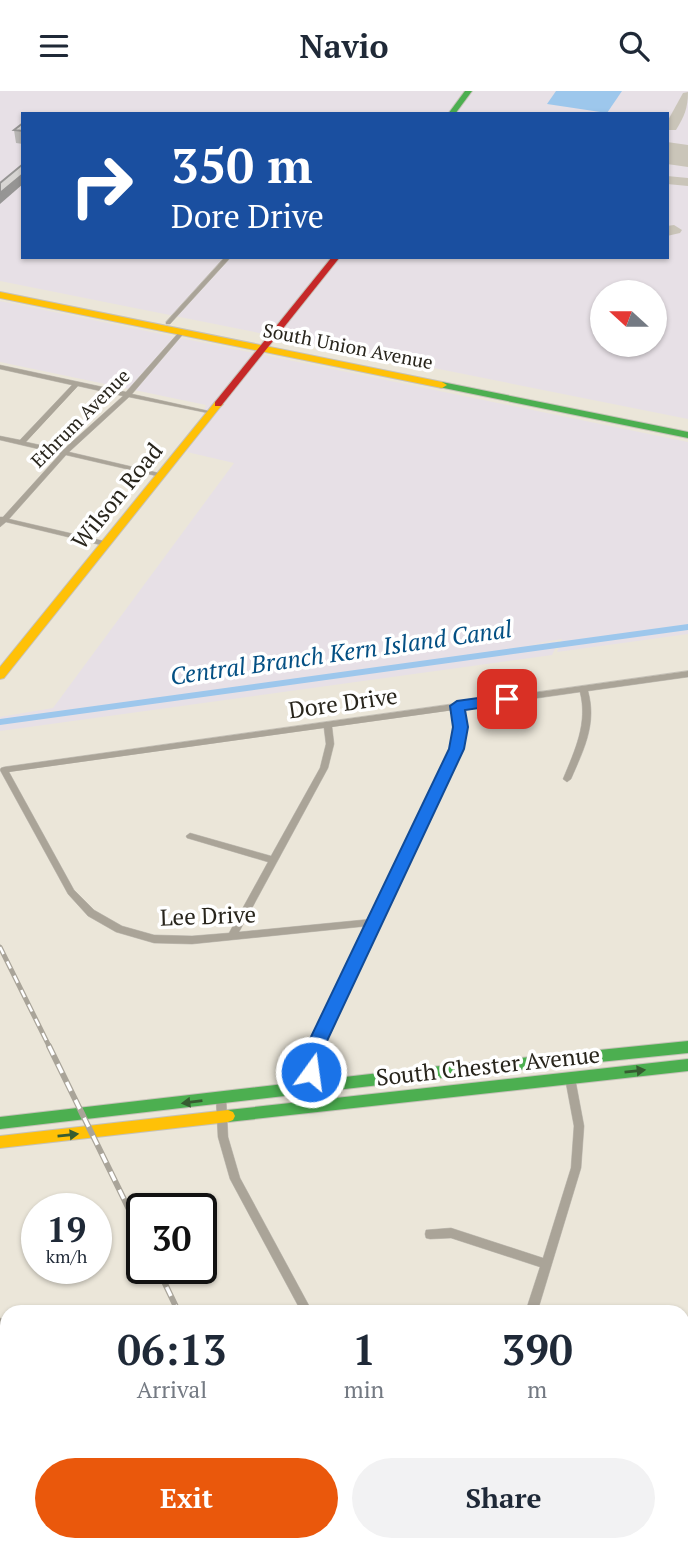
<!DOCTYPE html>
<html lang="en">
<head>
<meta charset="utf-8">
<style>
  body { margin:0; font-family:"PT Serif",serif; background:#f2f2f3; color:#1f2937; height:100vh; display:flex; flex-direction:column; font-size:26px; white-space:nowrap }
  * { box-sizing:border-box; margin:0 }
  p { font-size:23px; color:#747a83 }
  .icon { flex:none; width:38px; height:38px; fill:none; stroke:currentColor; stroke-width:2; stroke-linecap:round; stroke-linejoin:round }
  .map { position:relative; flex:1; overflow:hidden }
  .side { position:absolute; left:0px; top:1214px; width:690px; height:247px; display:flex; flex-direction:column; background:#fff; border-radius:21px 21px 0 0; box-shadow:0 2px 5px #0004 }
  .side>* { flex:none }
  .hud { position:absolute; left:21px; top:21px; width:648px; height:147px; border-radius:0px; box-shadow:0 2px 5px #0004; background:#1a4fa0; color:#fff; overflow:hidden }
  .needle { width:46px; rotate:291deg }
  .controls { position:absolute; left:590px; top:189px; display:grid; gap:14px }
  .controls a { display:grid; place-items:center; width:77px; height:77px; border-radius:50%; background:#fff; box-shadow:0 2px 5px #0004; font-size:35px }
  .speed { position:absolute; left:21px; top:1102px; display:flex; gap:14px; font-size:35px; font-weight:700; text-align:center }
  .speed>* { display:grid; place-content:center; width:91px; height:91px; border-radius:50%; background:#fff; box-shadow:0 2px 5px #0004; line-height:1 }
  .speed small { font-size:18px; font-weight:400 }
  .speed .limit { border:4px solid #111; border-radius:10px; background:#fff; color:#111 }
  .pin { position:absolute; display:grid; place-items:center; width:60px; height:60px; color:#fff; margin:-30px; border-radius:14px; box-shadow:0 4px 10px #0006 }
  .me { position:absolute; width:77px; margin:-38px; rotate:14deg; stroke-linejoin:round; filter:drop-shadow(0 0 5px #0008) }
  .turn { display:flex; align-items:center; gap:24px; height:147px; padding:0 35px; font-size:32px }
  .turn .icon { width:91px; height:91px; stroke-width:2.5 }
  .turn b { display:block; font-size:49px; line-height:60px }
  .eta { display:flex; justify-content:space-evenly; align-items:center; height:119px; text-align:center }
  .eta b { font-size:42px; font-weight:700; line-height:49px }
  .cta { display:flex; gap:14px; margin-top:auto; padding:14px 35px }
  .cta a { flex:1; height:80px; border-radius:42px; background:#ea580c; color:#fff; font-size:28px; font-weight:700; line-height:80px; text-align:center }
  .cta a+a { background:#f2f2f3; color:#1f2937 }
  header { display:flex; justify-content:space-between; align-items:center; height:91px; padding:0 35px; background:#fff; font-size:32px; font-weight:700 }
  .map>svg:first-child { display:block }
</style>
</head>
<body>
<header><svg class="icon" aria-label="menu" viewBox="0 0 24 24"><path d="M4 6h16M4 12h16M4 18h16"/></svg>Navio<svg class="icon" aria-label="search" viewBox="0 0 24 24"><circle cx="10" cy="10" r="6"/><path d="M15 15l6 6"/></svg></header>
<div class="map">
<svg width="688" height="1460" viewBox="0 0 688 1460">
  <rect width="100%" height="100%" fill="#ebe6d9"/>
  <g fill="#e7e0e6" fill-rule="evenodd">
    <path d="M0,0H688V328L0,190ZM23,23H667V166H23ZM602,201H654V254H602Z"/>
    <path d="M0,210L688,351V543L557,561L562,548L528,554L559,550L552,564L0,640V626L53,617L234,372L187,361L206,314L0,271Z"/>
  </g>
  <path fill="#9dc7ec" d="M556,0H622L607,22L547,13Z"/>
  <g fill="none" stroke-linecap="round" stroke-linejoin="round">
    <path fill="#9dc7ec" fill-rule="evenodd" d="M688,533V539L0,634V628Z"/>
    <g fill="#cac5b9" fill-rule="evenodd">
      <path d="M688,1C688,17 684,26 676,39H667V31L683,2Z"/>
      <path d="M667,85L688,87V95L667,93Z"/>
      <path d="M674,134L682,139L680,142L667,145V135Z"/>
    </g>
    <path fill="#cac5b9" fill-rule="evenodd" d="M667,51L688,54V76L667,73Z"/>
    <g stroke="#c6c2b9" stroke-width="1">
      <g id="street">
        <path d="M225,166H231L170,233H166V231Z"/>
        <path d="M182,239L184,240V242L132,303L213,321V323L129,306L69,361L163,383V385L161,386L66,364L9,428L108,451V455H105L6,431L0,436V426H3L60,363L0,349V345L20,349L72,294L0,278V274L126,301L180,240ZM78,295L123,305L63,359L26,351Z"/>
        <path d="M688,580V586L588,600C597,633 584,658 571,688L567,691L563,688C575,659 588,632 580,601L462,618L465,636L461,658L322,952L316,981L320,1015L319,1018L315,1019L311,1018L310,1015L306,981L312,952L368,835L192,853L154,852L116,841L88,825L68,803L0,679L1,677L4,676ZM454,619L457,636L453,658L372,828L239,841L328,677L334,653L332,636ZM324,637L326,653L320,677L271,765L190,742L186,745L187,747L268,771L229,842L192,845L154,844L122,835L94,819L74,799L9,681Z"/>
        <path d="M570,983L574,984L575,987L584,1035L581,1077L537,1222H525L540,1176L451,1147L430,1148L426,1147L425,1143L426,1139L451,1137L543,1167L571,1077L574,1035L565,987L566,984Z"/>
        <path d="M221,1003L225,1004L226,1007L228,1046L240,1087L313,1222H302L230,1088L218,1046L216,1007L217,1004Z"/>
        <path d="M0,1227L7,1229V1240L0,1238Z"/>
        <path d="M688,1252V1280L686,1285L682,1286V1257L684,1254Z"/>
        <path d="M25,1454H43L39,1460H22Z"/>
        <path d="M130,1454H143L145,1460H132Z"/>
        <path d="M430,1454H444L446,1460H433Z"/>
        <path d="M635,1454H647L646,1460H634Z"/>
      </g>
    </g>
    <g stroke="#c6c2b9" stroke-width="2">
      <g id="fast">
        <path d="M465,0H472L455,23H448Z"/>
        <path d="M442,291L688,341V347L439,296V292Z"/>
        <path d="M688,950V962L440,987L0,1038V1026L440,975Z"/>
        <path d="M688,968V980L228,1031L223,1029L221,1025L223,1021L228,1019Z"/>
      </g>
    </g>
    <g stroke="#c6c2b9" stroke-width="2">
      <g id="slow">
        <path d="M0,201L442,291L447,294L442,297L0,207Z"/>
        <path d="M218,310L223,313L221,315L4,587L0,588V576L215,311Z"/>
        <path d="M228,1019L233,1021L235,1025L233,1029L228,1031L0,1057V1045Z"/>
      </g>
    </g>
    <g stroke="#c6c2b9" stroke-width="2">
      <path id="jam" d="M332,166H340L221,315H215V311Z"/>
    </g>
    <use href="#street" fill="#aaa498" fill-rule="evenodd"/>
    <use href="#fast" fill="#4caf50" fill-rule="evenodd"/>
    <use href="#slow" fill="#ffc107" fill-rule="evenodd"/>
    <use href="#jam" fill="#c62828" fill-rule="evenodd"/>
    <g stroke="#a9a499" stroke-width="5">
      <path id="rail-far1" d="M0,856L50,957"/>
    </g>
    <g stroke="#a9a499" stroke-width="6">
      <g id="rail">
        <path d="M49,955L142,1145"/>
        <path d="M158,1178L179,1222"/>
        <path d="M294,1454L296,1460"/>
      </g>
    </g>
    <use href="#rail-far1" stroke="#fff" stroke-width="2.5" stroke-dasharray="8" stroke-linecap="butt"/>
    <use href="#rail" stroke="#fff" stroke-width="3.5" stroke-dasharray="10" stroke-linecap="butt"/>
  </g>
  <path fill="#b9b7b5" d="M23,32V53L16,52L14,39Z"/>
  <path fill="#969594" d="M23,83V93L0,113V102Z"/>
  <g fill="#d7d5d3" stroke="#969594" stroke-width="2">
    <path d="M23,32V40L14,39Z"/>
    <path d="M23,73V83L0,102V92Z"/>
  </g>
  <defs><path id="oneway-solid" d="M-6-.8H1V-3.2L6.5 0L1 3.2V.8H-6Z" transform="scale(1.75)"/></defs>
  <g fill="#365c31">
    <use href="#oneway-solid" transform="translate(635 980) rotate(-6)"/>
    <use href="#oneway-solid" transform="translate(192 1011) rotate(173)"/>
    <use href="#oneway-solid" transform="translate(68 1044) rotate(-6)"/>
  </g>
  <path fill="#1a73e8" stroke="#114b97" stroke-width="2" d="M507,603L513,605L515,608L513,612L465,619L468,636L464,658L326,952L317,987L311,989L304,987L302,981L308,952L449,658L453,636L450,615L457,610Z"/>
  <g text-anchor="middle" stroke-width="7" stroke-linejoin="round" paint-order="stroke">
    <g font-size="19" fill="#28251c" stroke="#fff">
      <text transform="translate(348 255) rotate(11)" y="7">South Union Avenue</text>
      <text transform="translate(80 327) rotate(-45)" y="7">Ethrum Avenue</text>
    </g>
    <g font-size="23" fill="#28251c" stroke="#fff">
      <text transform="translate(117 405) rotate(-51)" y="8">Wilson Road</text>
      <text transform="translate(343 612) rotate(-8)" y="8">Dore Drive</text>
      <text transform="translate(208 825) rotate(-2)" y="8">Lee Drive</text>
      <text transform="translate(488 975) rotate(-6)" y="8">South Chester Avenue</text>
    </g>
    <g font-size="24" font-style="italic" fill="#034f83" stroke="#fff">
      <text transform="translate(341 562) rotate(-8)" y="8">Central Branch Kern Island Canal</text>
    </g>
  </g>
</svg>
<div class="controls">
<a><svg class="needle" viewBox="-14 -14 28 28"><path d="M0-13l5 13h-10z" fill="#e53935"/><path d="M0 13l5-13h-10z" fill="#747a83"/></svg></a>
</div>
<div class="speed"><div>19<small>km/h</small></div><div class="limit">30</div></div>
<div class="pin" style="left:507px;top:608px;background:#d93025"><svg class="icon" aria-label="arrive" viewBox="0 0 24 24"><path d="M6 21V4h12l-3 4 3 4H6"/></svg></div>
<svg class="me" style="left:311px;top:981px" viewBox="-20 -20 40 40"><circle r="17" fill="#1a73e8" stroke="#fff" stroke-width="3"/><path d="M0-11L8 9 0 5-8 9z" fill="#fff"/></svg>
<div class="hud">
<div class="turn"><svg class="icon" aria-label="right" viewBox="0 0 24 24"><path d="M7 20v-9h11M14 6l5 5-5 5"/></svg><div><b>350 m</b>Dore Drive</div></div>
</div>
<section class="side">
<div class="eta">
<div><b>06:13</b><p>Arrival</p></div>
<div><b>1</b><p>min</p></div>
<div><b>390</b><p>m</p></div>
</div>
<div class="cta"><a>Exit</a><a>Share</a></div>
</section>
</div>
</body>
</html>
